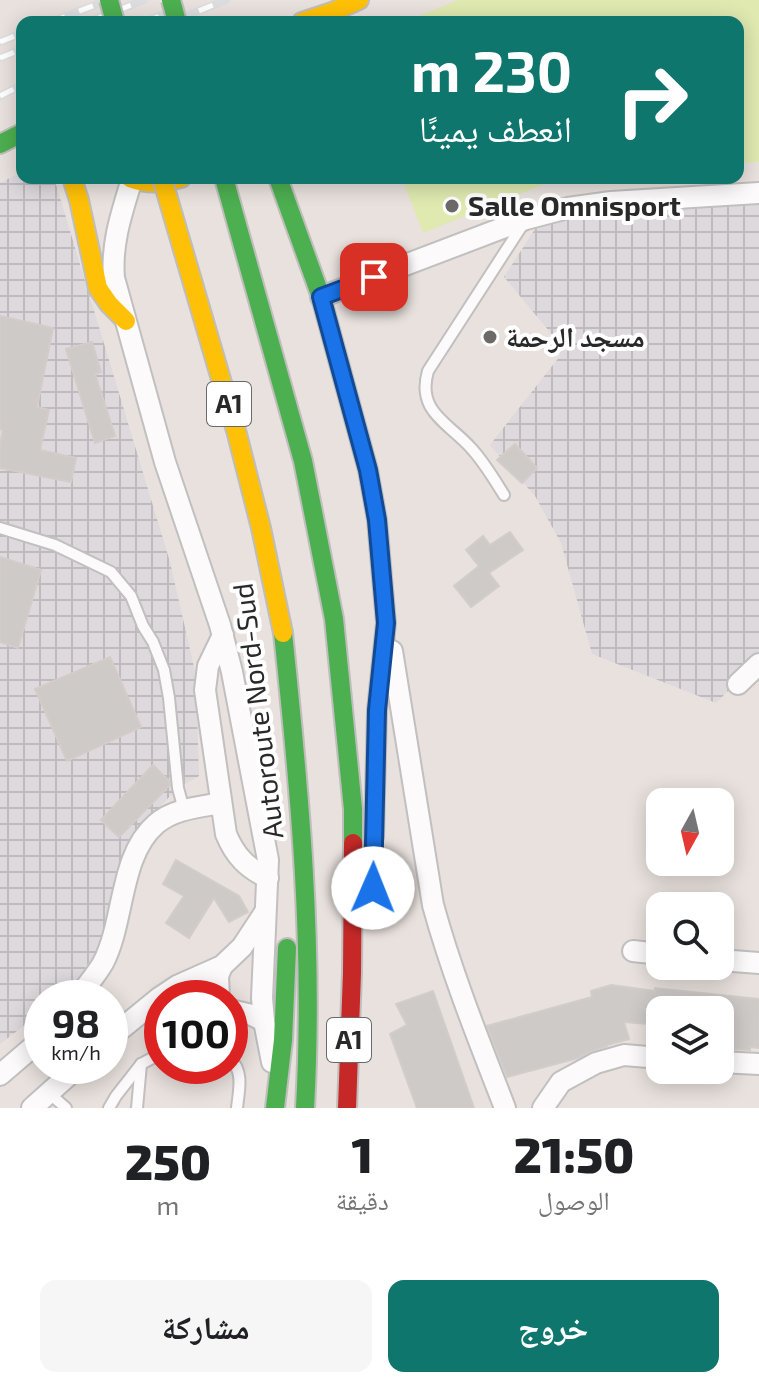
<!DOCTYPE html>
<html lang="ar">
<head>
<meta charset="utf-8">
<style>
  body { margin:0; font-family:"Exo 2","Noto Naskh Arabic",sans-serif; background:#f6f6f6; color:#202124; direction:rtl; height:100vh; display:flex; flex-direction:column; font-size:30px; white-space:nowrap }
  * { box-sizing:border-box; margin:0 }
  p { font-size:26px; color:#757577 }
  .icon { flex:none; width:44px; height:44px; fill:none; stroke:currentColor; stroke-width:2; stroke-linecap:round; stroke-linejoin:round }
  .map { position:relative; height:1108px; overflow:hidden; direction:ltr }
  .side { display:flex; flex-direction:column; background:#fff; flex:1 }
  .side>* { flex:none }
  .top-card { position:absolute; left:16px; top:16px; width:728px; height:168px; border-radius:16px; box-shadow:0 4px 20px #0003; direction:rtl; background:#0f766e; color:#fff; overflow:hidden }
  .needle { width:52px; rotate:188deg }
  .fabs { position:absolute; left:646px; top:788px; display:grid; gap:16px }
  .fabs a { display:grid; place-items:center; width:88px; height:88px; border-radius:16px; background:#fff; box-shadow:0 4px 20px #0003; font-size:40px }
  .speed { position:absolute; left:24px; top:980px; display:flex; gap:16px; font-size:40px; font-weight:700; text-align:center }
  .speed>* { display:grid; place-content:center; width:104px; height:104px; border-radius:50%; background:#fff; box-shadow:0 4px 20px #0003; line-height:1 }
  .speed small { font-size:20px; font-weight:400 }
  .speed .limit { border:12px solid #d22; background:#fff; color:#111 }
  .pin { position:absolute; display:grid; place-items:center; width:68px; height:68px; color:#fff; margin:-34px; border-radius:16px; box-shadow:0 4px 12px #0006 }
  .me { position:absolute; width:88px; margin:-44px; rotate:1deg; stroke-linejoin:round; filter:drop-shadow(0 0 6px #0008) }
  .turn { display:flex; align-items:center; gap:28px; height:168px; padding:0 40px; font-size:36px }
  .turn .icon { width:104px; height:104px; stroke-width:2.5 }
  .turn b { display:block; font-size:56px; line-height:68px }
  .eta { display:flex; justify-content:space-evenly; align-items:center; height:136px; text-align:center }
  .eta b { font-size:48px; font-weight:800; line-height:56px }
  .action { display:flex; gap:16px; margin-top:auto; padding:16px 40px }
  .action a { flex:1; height:92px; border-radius:16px; background:#0f766e; color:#fff; font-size:32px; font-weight:800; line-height:92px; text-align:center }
  .action a+a { background:#f6f6f6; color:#202124 }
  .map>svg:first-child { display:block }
</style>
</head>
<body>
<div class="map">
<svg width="759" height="1108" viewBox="0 0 759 1108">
  <defs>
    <pattern id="industrial-grid" width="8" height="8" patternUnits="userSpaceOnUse" patternTransform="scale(2)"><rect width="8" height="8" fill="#ddd9dd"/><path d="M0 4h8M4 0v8" fill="none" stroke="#bebabe"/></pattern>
  </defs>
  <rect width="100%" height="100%" fill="#e8e1dd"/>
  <g fill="url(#industrial-grid)">
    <path d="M22,172V178H54L170,562L196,676L199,776L178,788L141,826L107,936L69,992L61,998H42V1012L0,1044V183Z"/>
    <path d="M759,205V660L716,703L592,654L561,543L535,496L490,445L560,356L559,343L504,277L535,229L587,214Z"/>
  </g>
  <g fill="#dfe9b0">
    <path d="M458,0H759V162L738,163V22H404Z"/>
    <path d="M402,178H559L423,233Z"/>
  </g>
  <g fill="#cecac7" stroke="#d3cdca" stroke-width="2">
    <path d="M0,316L53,328L37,407L49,410L40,450L76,458L71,482L0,468V446L3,430L0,429Z"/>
    <path d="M92,342L101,372L95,374L115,436L95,443L66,349Z"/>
    <path d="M515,444L537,468L522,483L497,460Z"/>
    <path d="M510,532L523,550L489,573L499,586L471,607L454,586L479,566L466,550L483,536L490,545Z"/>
    <path d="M0,557L41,570L18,648L0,642Z"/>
    <path d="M110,657L141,727L67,761L35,689Z"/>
    <path d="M153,765L169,781L170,785L119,837L101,820Z"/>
    <path d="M176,860L239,896L248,912L229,922L214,898L189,938L166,923L184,896L163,884Z"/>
    <path d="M611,985L655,991V988L759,999V1048L750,1047V1050L720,1048V1010H660V1025L624,1022L629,1039L607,1045V1046L592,1051L578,1058L507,1077L487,1026L592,997L591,991Z"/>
    <path d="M433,991L474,1108H417L390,1034L407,1025L396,1004Z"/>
  </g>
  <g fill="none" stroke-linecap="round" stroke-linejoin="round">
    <g stroke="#c1bfbf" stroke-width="14">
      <g id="lane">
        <path d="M504,495C494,479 484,462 471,448C449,423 416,412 428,371L523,224"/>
        <path d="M0,528L55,545L111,572L131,596L143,626L153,642L164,670L169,698L178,788L184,810"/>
        <path d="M230,1058C244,1072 239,1089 237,1108"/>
        <path d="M49,1093L66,1108"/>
        <path d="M109,1108L116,1096L141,1064"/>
        <path d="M137,1108L141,1064L162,1053"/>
      </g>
    </g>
    <g stroke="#c1bfbf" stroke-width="24">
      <g id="street">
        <path d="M132,179C122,212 111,243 114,278L165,462L220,625L232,672L268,860L262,998L264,1021L272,1062"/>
        <path d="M321,297L526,219L568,208L611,202L759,193"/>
        <path d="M223,635L208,666L205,690L226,834C235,856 247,868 268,878"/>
        <path d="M392,651L433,905C452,974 479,1041 505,1108"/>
        <path d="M738,684L759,664"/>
        <path d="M633,951L660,954"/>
        <path d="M720,960L759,963"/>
        <path d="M77,998C86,987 96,975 103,963C125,921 119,856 156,824C173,809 199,807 221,803"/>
        <path d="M219,998L218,976L222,966"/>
        <path d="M230,1010L252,1015L264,1021"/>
        <path d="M110,1038L159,998L177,986L222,966L242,947L265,912"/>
        <path d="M720,1062L759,1064"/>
        <path d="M0,1075L42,1039"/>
        <path d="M32,1108L79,1066"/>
        <path d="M543,1108L561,1082L596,1063L624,1055L660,1058"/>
      </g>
    </g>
    <g stroke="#c0bebc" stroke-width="22">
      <g id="fast">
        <path d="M0,144L22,133"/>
        <path d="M224,178L303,461L334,619L353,809V843"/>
        <path d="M278,178L321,297L368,470L377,520L386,623L377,710L374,836"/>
        <path d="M283,633C300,794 314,946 305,1108"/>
        <path d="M275,1108L283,1040L287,948"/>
      </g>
    </g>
    <g stroke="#c0bebc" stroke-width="22">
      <g id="slow">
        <path d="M302,22L332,12L359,0"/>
        <path d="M72,178L79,200L98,288L109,304L126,321"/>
        <path d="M130,178C148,185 163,183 181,178"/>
      </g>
    </g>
    <g stroke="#c0bebc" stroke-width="22">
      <path id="jam" d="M347,1108L352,973L353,843"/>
    </g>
    <use href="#lane" stroke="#fcfafa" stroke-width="10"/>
    <use href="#street" stroke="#fcfafa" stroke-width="20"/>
    <use href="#fast" stroke="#4caf50" stroke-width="18"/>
    <use href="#slow" stroke="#ffc107" stroke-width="18"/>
    <use href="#jam" stroke="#c62828" stroke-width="18"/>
    <g stroke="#dcddde" stroke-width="8">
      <g id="rail">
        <path d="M51,22L108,0"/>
        <path d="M89,22L144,0"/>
        <path d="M145,22L181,7"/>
        <path d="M171,22L226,0"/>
        <path d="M0,42L22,33"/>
        <path d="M0,58L22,49"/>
        <path d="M0,96L22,85"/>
      </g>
    </g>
    <use href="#rail" stroke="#fff" stroke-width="5" stroke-dasharray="15" stroke-linecap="butt"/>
    <g stroke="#c0bebc" stroke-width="22" stroke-linecap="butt">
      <g id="fast-bridge">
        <path d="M109,0L115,22"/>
        <path d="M171,0L177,22"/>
      </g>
    </g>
    <g stroke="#c0bebc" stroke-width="22" stroke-linecap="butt">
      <path id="slow-bridge" d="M162,178L237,434L261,528L283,633"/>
    </g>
    <use href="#fast-bridge" stroke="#4caf50" stroke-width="18"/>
    <use href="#slow-bridge" stroke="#ffc107" stroke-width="18"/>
  </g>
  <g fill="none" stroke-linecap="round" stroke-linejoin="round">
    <g stroke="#114b97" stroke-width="20">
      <path id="route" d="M373,888L377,710L386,623L377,520L368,470L321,297L374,277"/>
    </g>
    <use href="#route" stroke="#1a73e8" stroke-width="14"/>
  </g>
  <g fill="#6c6968" stroke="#fff" stroke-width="3">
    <circle cx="452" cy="206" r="8"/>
    <circle cx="490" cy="337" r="8"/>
  </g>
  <g text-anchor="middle" stroke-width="8" stroke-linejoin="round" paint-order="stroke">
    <g fill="#fff" stroke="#696969" stroke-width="2">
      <rect x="207" y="382" width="44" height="44" rx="6"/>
      <rect x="327" y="1018" width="44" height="44" rx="6"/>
    </g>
    <g font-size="26" font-weight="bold" fill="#292929">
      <text x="229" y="413">A1</text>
      <text x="349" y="1049">A1</text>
    </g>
    <g font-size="28" font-weight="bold" fill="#292929" stroke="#fff" text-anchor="start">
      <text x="468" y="216">Salle Omnisport</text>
      <text x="506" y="347">مسجد الرحمة</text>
    </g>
    <g font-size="28" fill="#292929" stroke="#fff">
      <text transform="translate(258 711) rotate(-97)" y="10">Autoroute Nord-Sud</text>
    </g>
  </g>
</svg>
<div class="fabs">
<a><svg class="needle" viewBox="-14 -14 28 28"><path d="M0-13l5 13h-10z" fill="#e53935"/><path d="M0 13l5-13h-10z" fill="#757577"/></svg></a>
<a><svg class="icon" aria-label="search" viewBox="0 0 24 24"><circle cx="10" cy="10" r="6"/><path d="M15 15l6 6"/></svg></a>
<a><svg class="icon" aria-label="layers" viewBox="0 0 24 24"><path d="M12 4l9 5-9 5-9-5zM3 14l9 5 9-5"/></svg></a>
</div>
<div class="speed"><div>98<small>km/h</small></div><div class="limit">100</div></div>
<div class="pin" style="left:374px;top:277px;background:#d93025"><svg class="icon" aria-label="arrive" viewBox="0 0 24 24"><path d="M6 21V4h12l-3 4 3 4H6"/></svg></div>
<svg class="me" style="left:373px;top:888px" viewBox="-20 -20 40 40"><circle r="19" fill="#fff"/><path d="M0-13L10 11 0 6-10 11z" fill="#1a73e8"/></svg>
<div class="top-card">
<div class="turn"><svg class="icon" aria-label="right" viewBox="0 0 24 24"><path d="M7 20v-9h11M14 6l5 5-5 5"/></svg><div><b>230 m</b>انعطف يمينًا</div></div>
</div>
</div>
<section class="side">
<div class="eta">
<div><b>21:50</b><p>الوصول</p></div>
<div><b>1</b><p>دقيقة</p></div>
<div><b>250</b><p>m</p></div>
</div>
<div class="action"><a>خروج</a><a>مشاركة</a></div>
</section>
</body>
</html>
